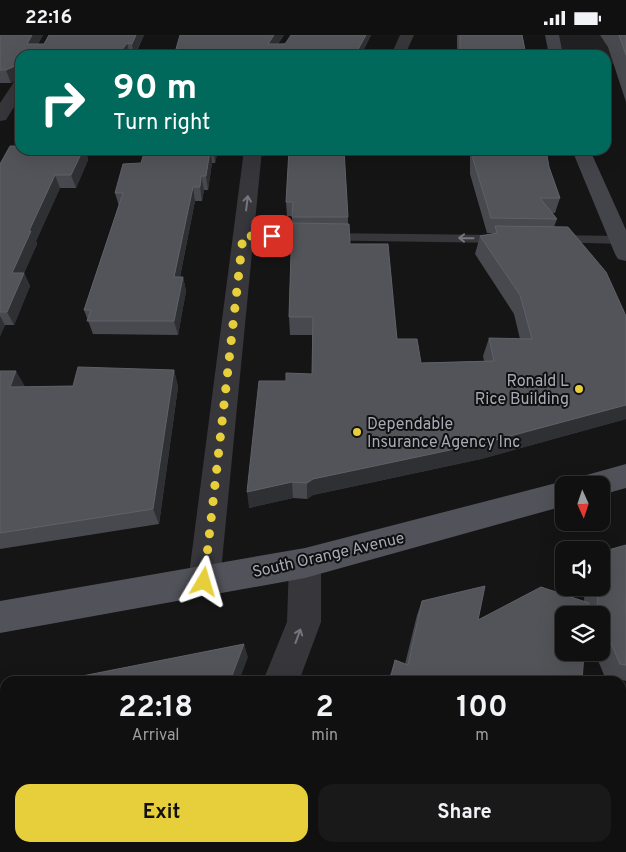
<!DOCTYPE html>
<html lang="en">
<head>
<meta charset="utf-8">
<style>
  body { margin:0; font-family:Overpass,sans-serif; background:#191919; color:#f1f3f6; height:100vh; display:flex; flex-direction:column; font-size:19px; white-space:nowrap }
  * { box-sizing:border-box; margin:0 }
  p { font-size:16px; color:#9c9d9f }
  .icon { flex:none; width:28px; height:28px; fill:none; stroke:currentColor; stroke-width:2; stroke-linecap:round; stroke-linejoin:round }
  .map { position:relative; flex:1; overflow:hidden }
  .details { position:absolute; left:0px; top:641px; width:626px; height:176px; display:flex; flex-direction:column; background:#101010; border-radius:15px 15px 0 0; box-shadow:0 5px 20px #0002,0 0 0 1px #303030 }
  .details>* { flex:none }
  .top-card { position:absolute; left:15px; top:15px; width:596px; height:105px; border-radius:15px; box-shadow:0 5px 20px #0002,0 0 0 1px #303030; background:#00695c; color:#fff; overflow:hidden }
  .needle { width:32px; rotate:177deg }
  .fabs { position:absolute; left:555px; top:441px; display:grid; gap:10px }
  .fabs a { display:grid; place-items:center; width:55px; height:55px; border-radius:10px; background:#101010; box-shadow:0 5px 20px #0002,0 0 0 1px #303030; font-size:25px }
  .pin { position:absolute; display:grid; place-items:center; width:42px; height:42px; color:#fff; margin:-21px; border-radius:10px; box-shadow:0 2px 8px #0006 }
  .me { position:absolute; width:55px; margin:-28px; rotate:7deg; stroke-linejoin:round; filter:drop-shadow(0 0 4px #0008) }
  .turn { display:flex; align-items:center; gap:18px; height:105px; padding:0 15px; font-size:22px }
  .turn .icon { width:65px; height:65px; stroke-width:2.5 }
  .turn b { display:block; font-size:35px; line-height:42px }
  .eta { display:flex; justify-content:space-evenly; align-items:center; height:85px; text-align:center }
  .eta b { font-size:30px; font-weight:700; line-height:35px }
  .action { display:flex; gap:10px; margin-top:auto; padding:10px 15px }
  .action a { flex:1; height:58px; border-radius:15px; background:#e7cf3c; color:#111; font-size:20px; font-weight:700; line-height:58px; text-align:center }
  .action a+a { background:#191919; color:#f1f3f6 }
  .status { display:flex; justify-content:space-between; align-items:center; height:35px; padding:0 25px; background:#101010; direction:ltr }
  .status svg { height:14px; fill:currentColor }
  .map>svg:first-child { display:block }
</style>
</head>
<body>
<div class="status"><b>22:16</b><svg viewBox="0 0 49 12"><path d="M0 12V9h3v3zM5 12V6h3v6zM10 12V3h3v9zM15 12V0h3v12zM26 1h20v11H26zM47 4h2v5h-2z"/></svg></div>
<div class="map">
<svg width="626" height="817" viewBox="0 0 626 817">
  <rect width="100%" height="100%" fill="#151516"/>
  <path fill="#212123" d="M554,0H626V29H606V20H558Z"/>
  <g fill="none" stroke-linecap="round" stroke-linejoin="round">
    <g fill="#36363b" fill-rule="evenodd">
      <path d="M243,197L500,200L506,204L500,208L239,204L237,201L239,198Z"/>
      <path d="M557,200L620,201L626,205L620,209L553,207L551,204L553,201Z"/>
    </g>
    <g fill="#36363b" fill-rule="evenodd">
      <path d="M400,0H414L405,20H391Z"/>
      <path d="M20,45V62L6,85L0,86V68L14,47Z"/>
      <path d="M244,115H262L220,547L215,558L204,562L193,558L188,547Z"/>
      <path d="M305,513L316,518L321,528V587L299,646H263L287,587L289,528L294,518Z"/>
      <path d="M199,812H240L239,817H197Z"/>
    </g>
    <g fill="#44444b" fill-rule="evenodd">
      <path d="M545,0H559L563,20H549Z"/>
      <path d="M572,115H590L626,195V226L618,224L615,219Z"/>
    </g>
    <g fill="#52525a" fill-rule="evenodd">
      <path d="M626,429V453L601,460V450H579L583,441Z"/>
      <path d="M564,446L575,450H564V471L305,543L0,598V566L305,513Z"/>
    </g>
  </g>
  <g fill="#48494e">
    <path d="M0,0H43L38,9H44L49,0H144L135,20H20V44L19,43L11,48H0Z"/>
    <path d="M284,0L278,9L371,0L361,20H177L176,14Z"/>
    <path d="M457,0H522L526,20L457,19Z"/>
    <path d="M600,0H626V67L608,12Z"/>
    <path d="M16,111L87,120L88,125L76,153H60L36,206L37,209L24,238L30,251L14,290H5L0,301V129Z"/>
    <path d="M145,115H218L215,128H212L208,155H204L202,166H195L180,242H183L186,256L178,300L93,299L84,275L119,171L115,158L141,128Z"/>
    <path d="M289,115L348,182V189L350,209L397,304L421,328L484,326L483,321L489,303L520,304L514,279L475,219L480,201L493,199V198H487L470,139V115H546L549,132L560,163L555,178H552L557,184L554,192L626,281V384L481,424L313,460L307,464L293,463L249,473L286,346L312,339V300H290L289,282L292,181H287L286,167Z"/>
    <path d="M174,335L178,352L159,489L0,514V336L25,352L73,351Z"/>
    <path d="M626,510V646L604,640L595,618H601V580H564L582,646H388L395,625L405,629L417,580L422,566L478,585L584,566L585,552H601Z"/>
    <path d="M5,657V792H0V658Z"/>
  </g>
  <g fill="#2f3033">
    <path d="M32,0H43L32,20L27,9Z"/>
    <path d="M136,0H144L134,20L132,9Z"/>
    <path d="M274,0H284L270,20L268,9Z"/>
    <path d="M366,0H371L361,20H355Z"/>
    <path d="M127,8L130,20H118Z"/>
    <path d="M15,31L19,43L11,48L6,35Z"/>
    <path d="M82,115H89L87,120L88,125L76,153L71,140Z"/>
    <path d="M211,115L212,128L208,155L206,141Z"/>
    <path d="M213,115H218L215,128Z"/>
    <path d="M55,140L60,153L36,206L37,209L24,238L30,251L14,290L7,277L12,238L29,196Z"/>
    <path d="M201,141L204,155L202,166L200,152Z"/>
    <path d="M193,152L195,166L177,256L174,242Z"/>
    <path d="M183,242L186,256L178,300L174,286Z"/>
    <path d="M0,281L5,290L0,301Z"/>
    <path d="M174,335L178,352L159,489L153,474Z"/>
    <path d="M16,336L26,353L10,352Z"/>
    <path d="M626,370V384L481,424L313,460L307,464V448L313,444Z"/>
    <path d="M292,447L293,463L249,473L247,457Z"/>
    <path d="M244,609L248,622L239,646H230Z"/>
    <path d="M169,812H180L178,817H168Z"/>
  </g>
  <g fill="#525459" stroke="#606168">
    <path d="M0,0H32L27,9H44L49,0H136L132,9L127,8L118,20H20V36H17L15,31L6,35H0Z"/>
    <path d="M180,0H274L268,9H285L291,0H366L355,20H192L193,16L176,14Z"/>
    <path d="M460,0H522L526,20H454V19H460Z"/>
    <path d="M619,0H626V20Z"/>
    <path d="M20,104V115H83L71,140H55L29,196H31L12,238H24L7,277H0V129L10,111H16Z"/>
    <path d="M145,115H210L206,141H201L200,152H193L174,242H183L174,286H87L91,275H84L123,158H115L123,129L141,128Z"/>
    <path d="M289,115H344L348,182H292L293,167H286Z"/>
    <path d="M473,115H546L549,132L560,163H540L557,184L491,183L473,124Z"/>
    <path d="M292,188L349,189L350,209H388L397,304H417L421,328L494,326L489,303L532,304L520,260L480,201L497,198L495,191L568,192L606,237L626,281V370L488,407L313,444L307,448L292,447L247,457L259,346H286V338L312,339L313,282H289Z"/>
    <path d="M78,332L174,335L153,474L0,498V336H16L10,352L73,351Z"/>
    <path d="M626,510V630L620,629L601,585V580H599L597,575L598,552H601V517Z"/>
    <path d="M485,551L478,585L541,552L589,568L588,580H564V618H584L582,646H390L395,625L408,630L422,566Z"/>
    <path d="M244,609L230,646H57Z"/>
    <path d="M5,657V790H0V658Z"/>
    <path d="M85,812H169L168,817H84Z"/>
    <path d="M291,812H568L567,817H289Z"/>
  </g>
  <defs><path id="oneway-shaft" d="M-6 0H5M1.5-3L5.5 0L1.5 3" fill="none" stroke-width="1.6" stroke-linecap="round" stroke-linejoin="round" transform="scale(1.25)"/></defs>
  <g stroke="#74757f">
    <use href="#oneway-shaft" transform="translate(247 168) rotate(-83)"/>
    <use href="#oneway-shaft" transform="translate(466 203) rotate(-179)"/>
    <use href="#oneway-shaft" transform="translate(298 601) rotate(-70)"/>
  </g>
  <g fill="none" stroke-linecap="round" stroke-linejoin="round">
    <path stroke="#e7cf3c" stroke-width="9" stroke-dasharray="0 16.2" d="M204,547L243,201H272"/>
  </g>
  <g fill="#e7cf3c" stroke="#101011" stroke-width="2">
    <circle cx="579" cy="354" r="5"/>
    <circle cx="357" cy="397" r="5"/>
  </g>
  <g text-anchor="middle" stroke-width="4" stroke-linejoin="round" paint-order="stroke">
    <g font-size="16" fill="#a7a9b6" stroke="#101011" text-anchor="end">
      <text x="569" y="351">Ronald L<tspan x="569" dy="18">Rice Building</tspan></text>
      <text x="367" y="394" text-anchor="start">Dependable<tspan x="367" dy="18">Insurance Agency Inc</tspan></text>
    </g>
    <g font-size="16" fill="#a7a9b6" stroke="#101011">
      <text transform="translate(328 519) rotate(-13)" y="6">South Orange Avenue</text>
    </g>
  </g>
</svg>
<div class="fabs">
<a><svg class="needle" viewBox="-14 -14 28 28"><path d="M0-13l5 13h-10z" fill="#e53935"/><path d="M0 13l5-13h-10z" fill="#9c9d9f"/></svg></a>
<a><svg class="icon" aria-label="sound" viewBox="0 0 24 24"><path d="M4 9h4l5-4v14l-5-4H4zM17 9q2 3 0 6"/></svg></a>
<a><svg class="icon" aria-label="layers" viewBox="0 0 24 24"><path d="M12 4l9 5-9 5-9-5zM3 14l9 5 9-5"/></svg></a>
</div>
<div class="pin" style="left:272px;top:201px;background:#d93025"><svg class="icon" aria-label="arrive" viewBox="0 0 24 24"><path d="M6 21V4h12l-3 4 3 4H6"/></svg></div>
<svg class="me" style="left:204px;top:547px" viewBox="-20 -20 40 40"><path d="M0-17L14 15 0 8-14 15z" fill="#e7cf3c" stroke="#fff" stroke-width="4"/></svg>
<div class="top-card">
<div class="turn"><svg class="icon" aria-label="right" viewBox="0 0 24 24"><path d="M7 20v-9h11M14 6l5 5-5 5"/></svg><div><b>90 m</b>Turn right</div></div>
</div>
<section class="details">
<div class="eta">
<div><b>22:18</b><p>Arrival</p></div>
<div><b>2</b><p>min</p></div>
<div><b>100</b><p>m</p></div>
</div>
<div class="action"><a>Exit</a><a>Share</a></div>
</section>
</div>
</body>
</html>
